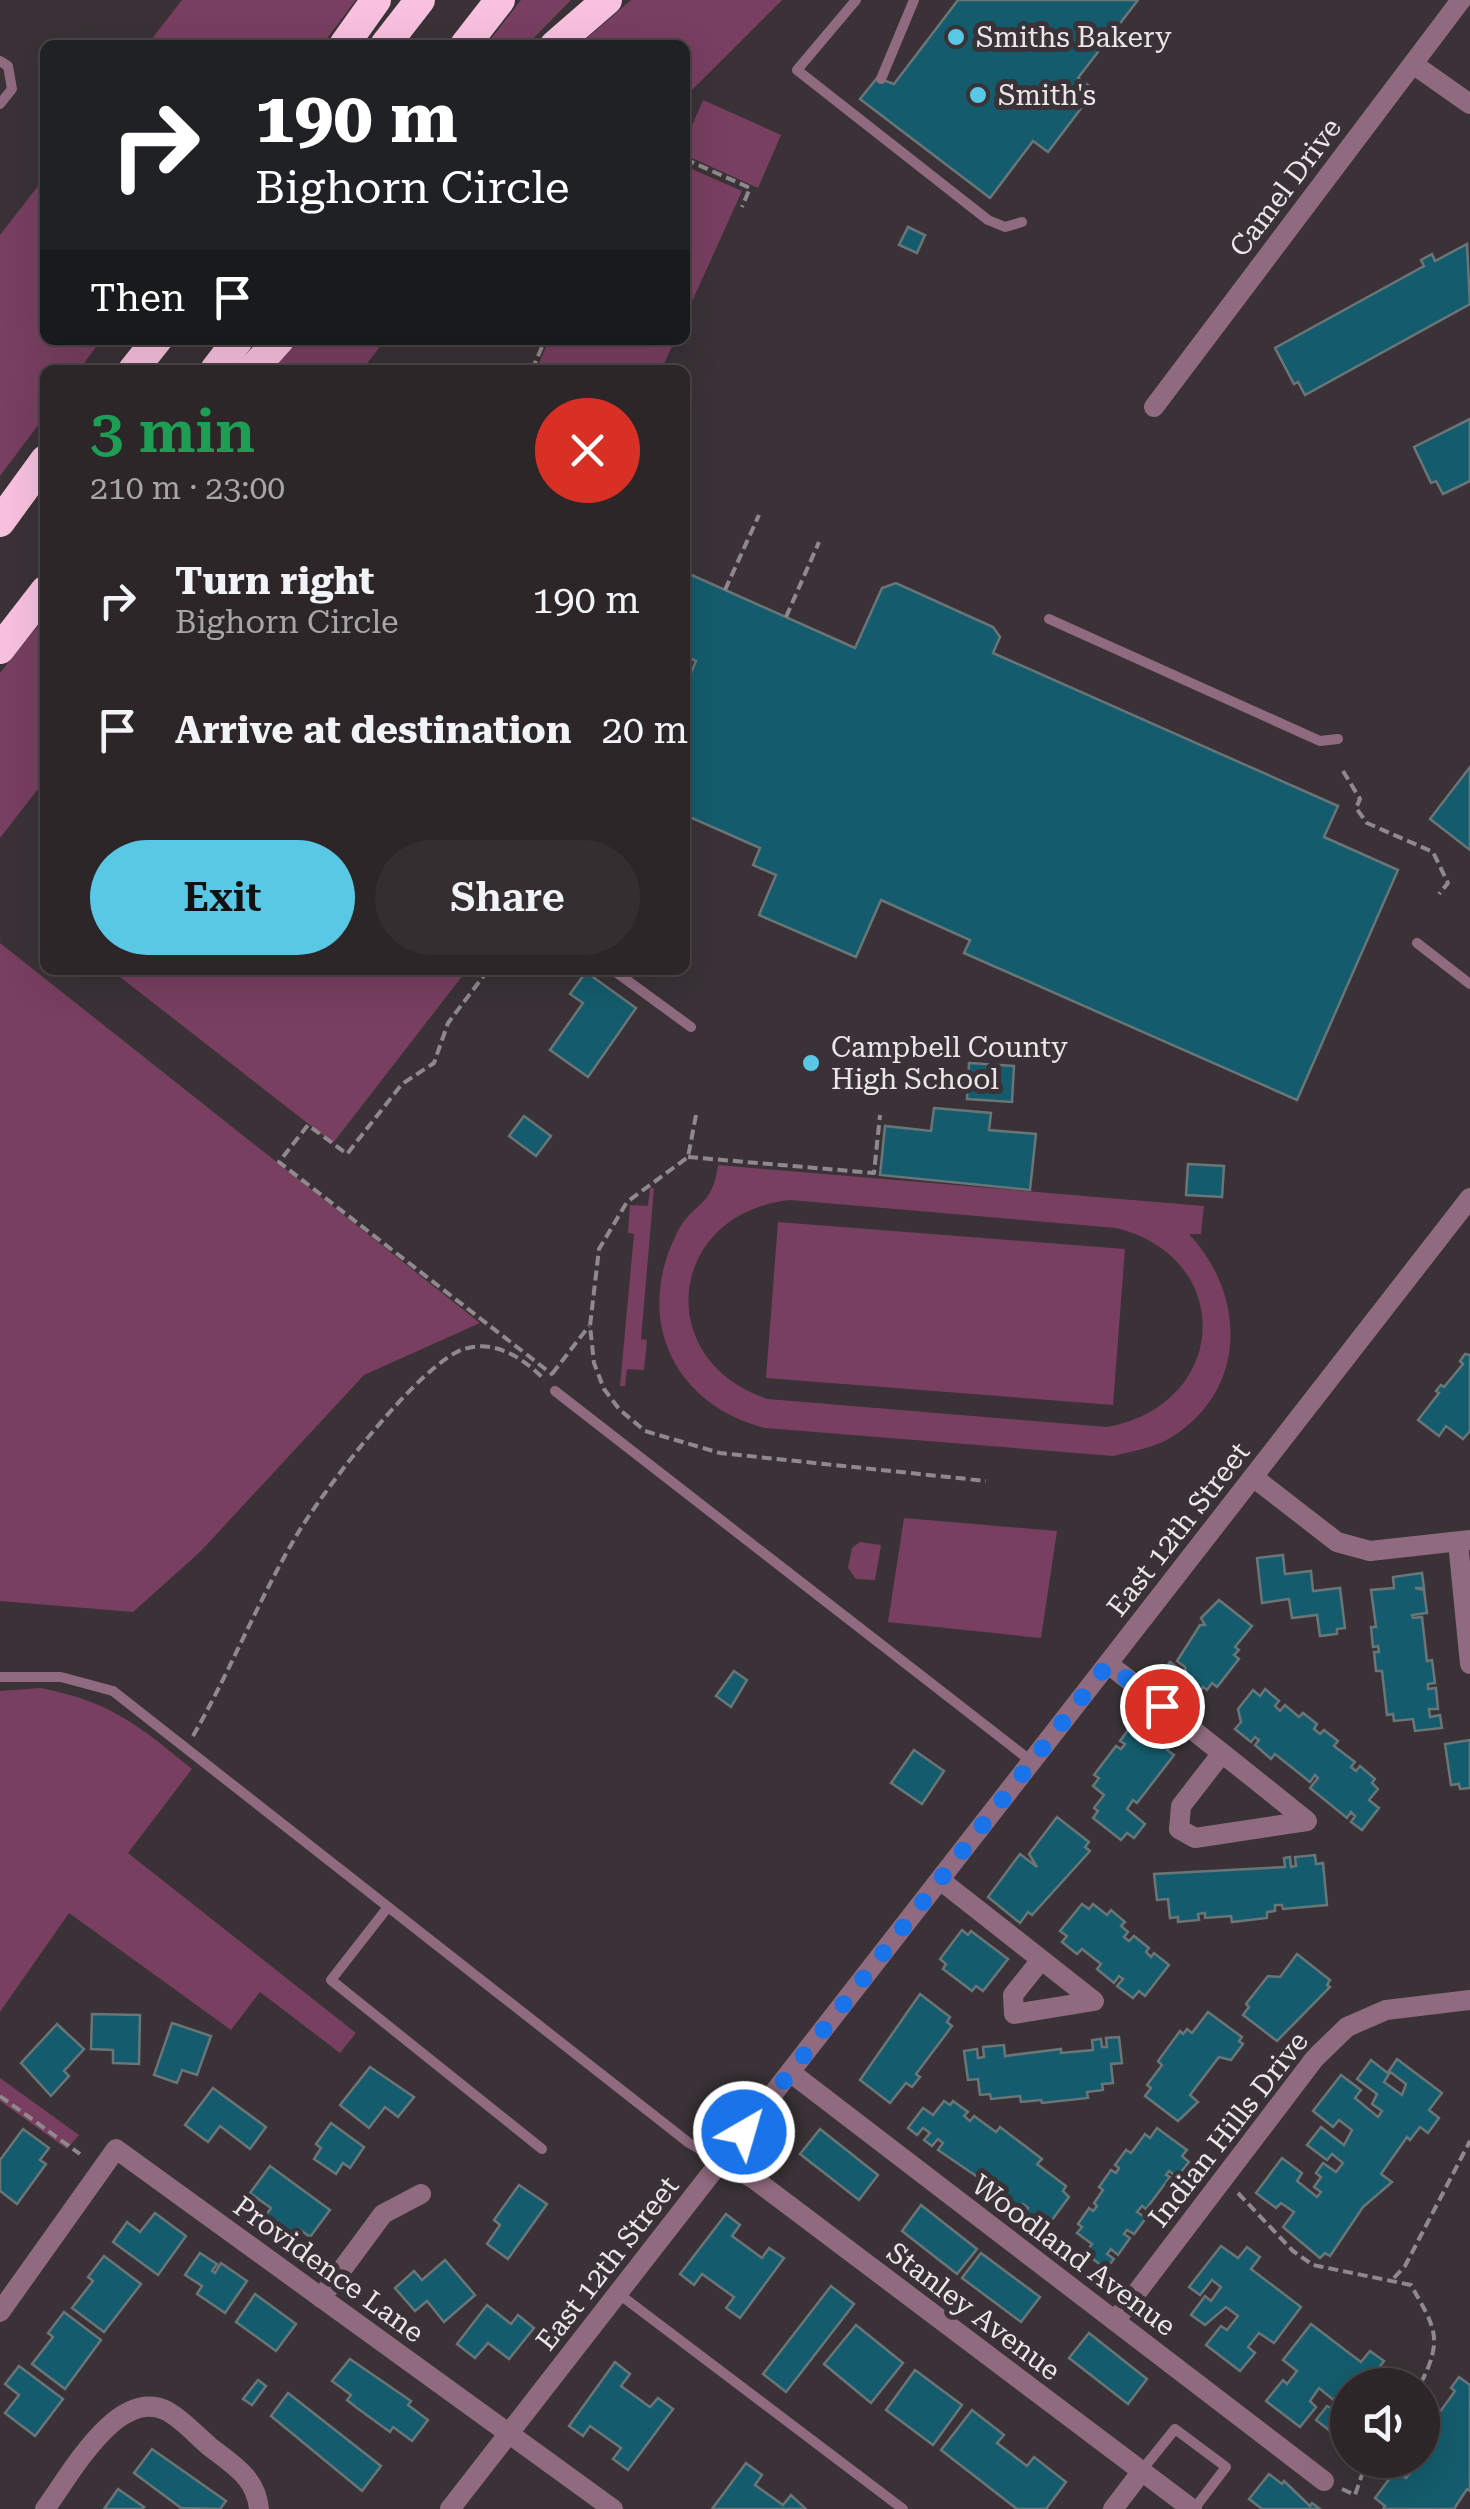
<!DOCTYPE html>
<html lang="en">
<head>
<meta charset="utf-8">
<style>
  body { margin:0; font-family:"Roboto Serif",serif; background:#342e30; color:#f1f3f6; height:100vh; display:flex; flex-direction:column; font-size:38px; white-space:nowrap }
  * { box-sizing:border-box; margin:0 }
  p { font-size:32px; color:#a6a5a8 }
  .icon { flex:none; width:55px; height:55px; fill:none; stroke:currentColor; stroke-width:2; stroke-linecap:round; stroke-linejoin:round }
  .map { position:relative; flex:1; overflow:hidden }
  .side { position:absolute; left:40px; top:365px; width:650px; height:610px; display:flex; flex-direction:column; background:#2c2628; border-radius:15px; box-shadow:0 10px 40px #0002,0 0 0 2px #484345 }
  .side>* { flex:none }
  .banner { position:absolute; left:40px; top:40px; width:650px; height:305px; border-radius:15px; box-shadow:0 10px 40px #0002,0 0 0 2px #484345; background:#202124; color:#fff; overflow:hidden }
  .tools { position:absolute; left:1330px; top:2368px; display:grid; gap:20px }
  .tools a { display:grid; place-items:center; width:110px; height:110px; border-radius:50%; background:#2c2628; box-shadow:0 10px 40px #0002,0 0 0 2px #484345; font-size:50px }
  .pin { position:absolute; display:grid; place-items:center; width:85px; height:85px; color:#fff; margin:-42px; border:5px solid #fff; border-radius:50%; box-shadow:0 2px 10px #0007 }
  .me { position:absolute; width:110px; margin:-55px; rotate:38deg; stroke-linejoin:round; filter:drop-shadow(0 0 8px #0008) }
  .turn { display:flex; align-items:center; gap:35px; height:210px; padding:0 50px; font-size:45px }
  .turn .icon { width:130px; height:130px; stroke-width:2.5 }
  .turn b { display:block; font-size:70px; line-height:85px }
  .then { display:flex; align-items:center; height:95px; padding:0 50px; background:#0003; gap:20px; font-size:38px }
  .round { display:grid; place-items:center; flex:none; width:105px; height:105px; border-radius:52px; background:#342e30 }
  .summary { display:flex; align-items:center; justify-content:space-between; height:170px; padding:0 50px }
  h1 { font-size:60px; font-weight:600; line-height:75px; color:#1e9e55 }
  .cta { display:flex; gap:20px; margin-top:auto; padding:20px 50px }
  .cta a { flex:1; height:115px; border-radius:60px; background:#59c8e5; color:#111; font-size:40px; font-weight:600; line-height:115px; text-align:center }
  .cta a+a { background:#342e30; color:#f1f3f6 }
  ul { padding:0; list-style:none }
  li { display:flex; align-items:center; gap:30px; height:130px; padding:0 50px }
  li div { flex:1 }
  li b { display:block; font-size:38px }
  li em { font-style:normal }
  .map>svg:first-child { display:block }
</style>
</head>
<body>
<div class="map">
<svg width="1470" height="2509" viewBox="0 0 1470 2509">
  <rect width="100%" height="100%" fill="#3a3236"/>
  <g fill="#783f60" fill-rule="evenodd">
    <path d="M182,0H356L322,45H147Z"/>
    <path d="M521,0H571L527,45H486Z"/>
    <path d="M631,0H782L685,97V45H579Z"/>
    <path d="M703,100L781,135L758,188L685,155V142Z"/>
    <path d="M685,166L742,191L685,317Z"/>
    <path d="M45,177V340H101L79,370H45V416L0,476V235Z"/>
    <path d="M298,340H385L362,370H271Z"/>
    <path d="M549,340H675L661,370H536Z"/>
    <path d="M45,617V780L0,838V673Z"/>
    <path d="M0,943L480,1323L364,1375L200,1552L133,1612L0,1601Z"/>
    <path d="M111,970H467L333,1143Z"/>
    <path d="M718,1165L1204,1206L1201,1234H1189C1246,1295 1248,1389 1172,1437C1154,1448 1133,1451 1113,1456L765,1428C674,1405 634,1320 676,1235C693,1200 712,1210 718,1165ZM790,1200L1116,1228C1236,1257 1230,1405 1107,1427L768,1399C651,1361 667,1213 790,1200Z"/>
    <path d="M650,1188H654L641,1339L647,1340L644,1370L627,1369L625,1386H620L634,1234L628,1233L630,1205L648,1206Z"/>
    <path d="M778,1222L1125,1249L1113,1405L766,1378Z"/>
    <path d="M904,1518L1057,1531L1041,1638L888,1622Z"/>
    <path d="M860,1542L881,1545L875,1580L856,1579L848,1568L852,1548Z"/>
    <path d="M40,1688C110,1701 138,1725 192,1769L128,1853L356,2033L340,2053L260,1992L231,2030L69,1913L0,2012V1691Z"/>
    <path d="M0,2078L79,2135L67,2149L0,2101Z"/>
  </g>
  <g fill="#145c6d" stroke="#6a7578" stroke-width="2.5">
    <path d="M958,0H1138L1078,78L1095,90L1048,152L1033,141L990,198L860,99L877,78L894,84Z"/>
    <path d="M908,227L925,235L917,253L899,245Z"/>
    <path d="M1467,244L1470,304L1305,395L1298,382L1294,384L1275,348L1424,266L1421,260L1432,254L1435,261Z"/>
    <path d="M1470,419V481L1443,494L1436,481L1431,483L1414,447Z"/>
    <path d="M685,572L855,648L882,588L896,583L993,627L1000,637L993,653L1338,806L1324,837L1398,870L1297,1100L964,953L970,940L881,900L856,957L759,915L776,875L753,865L760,848L685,815V687L696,661L685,656Z"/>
    <path d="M1470,767V850L1430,819Z"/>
    <path d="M586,972L636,1008L588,1077L550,1050L583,1003L570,994Z"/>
    <path d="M969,1063L1014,1066L1012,1102L967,1099Z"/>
    <path d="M934,1108L991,1113L989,1130L1036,1134L1030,1190L880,1175L885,1126L931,1131Z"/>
    <path d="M524,1116L551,1136L536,1156L509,1136Z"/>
    <path d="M1188,1164L1224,1166L1222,1197L1186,1195Z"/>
    <path d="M1465,1354L1470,1355V1431L1463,1439L1446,1426L1439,1436L1418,1420L1439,1393L1436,1391L1441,1385L1444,1387L1463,1364L1460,1361Z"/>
    <path d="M1283,1555L1285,1574L1311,1571L1313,1591L1340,1588L1345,1628L1337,1629V1634L1320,1636L1317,1615L1292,1618L1289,1599L1262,1603L1257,1558Z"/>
    <path d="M1422,1573L1424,1588H1415L1424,1590L1427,1613L1412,1615L1413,1618L1422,1617L1427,1661L1432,1660L1435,1683L1428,1684V1689L1436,1688L1438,1709H1429L1430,1717L1440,1715L1442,1728L1415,1731L1413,1719L1394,1721L1393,1714L1387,1715L1382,1671H1376L1374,1652H1379L1378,1646L1373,1647L1371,1627H1376L1371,1590L1394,1588L1393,1577Z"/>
    <path d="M1219,1600L1252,1626L1235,1647L1239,1650L1234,1655L1239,1659L1217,1687L1212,1683L1207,1690L1203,1687L1186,1709L1154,1683L1170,1662L1186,1674L1185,1667L1177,1661L1200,1625H1205L1201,1618Z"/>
    <path d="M734,1671L747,1680L731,1707L716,1696Z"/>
    <path d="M1265,1689L1279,1701L1275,1706L1280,1711L1285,1705L1299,1717L1303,1713L1317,1724L1314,1729L1320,1734L1324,1730L1338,1741L1334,1746L1355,1762L1351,1767L1356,1771L1360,1766L1375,1779L1372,1783L1378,1789L1369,1800L1379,1808L1362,1830L1351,1822L1355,1816L1351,1812L1347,1818L1310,1788L1318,1778L1315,1775L1310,1782L1275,1754L1271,1759L1255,1745L1259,1740L1255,1737L1251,1742L1235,1729L1241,1722L1238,1709L1253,1690L1260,1696Z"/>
    <path d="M1142,1722L1171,1745L1167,1750L1174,1755L1137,1803L1133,1800L1127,1809L1145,1824L1134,1838L1127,1833L1121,1840L1093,1818L1098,1811L1094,1808L1104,1795L1093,1786L1099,1778L1094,1775L1116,1746L1121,1749L1125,1744L1120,1741L1131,1726L1136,1730Z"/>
    <path d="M1470,1740V1788L1460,1789L1459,1784L1451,1785L1445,1744Z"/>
    <path d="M914,1750L944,1771L922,1804L891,1783Z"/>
    <path d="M1057,1817L1089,1842L1085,1847L1090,1851L1032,1915L1028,1912L1020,1923L988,1897L1020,1854L1037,1867L1029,1854Z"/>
    <path d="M1315,1855L1316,1864L1323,1863L1327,1905L1283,1909L1282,1905H1275V1911L1267,1912V1918L1232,1922L1231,1916L1205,1918V1913L1198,1914L1199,1920L1178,1922V1917L1170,1918L1168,1899L1157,1900L1154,1874L1285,1867L1284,1858L1290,1857L1291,1867L1296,1866L1295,1857Z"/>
    <path d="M1082,1904L1089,1909L1093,1904L1107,1915L1111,1910L1125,1922L1121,1926L1128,1932L1124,1937L1129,1941L1134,1936L1149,1948L1146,1952L1151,1957L1154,1953L1169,1965L1145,1996L1139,1991L1133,1998L1117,1986L1123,1979L1119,1976L1114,1983L1097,1969L1101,1964L1082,1949L1077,1954L1062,1942L1067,1936L1060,1931Z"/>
    <path d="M962,1930L968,1935L971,1931L1008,1959L983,1991L976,1986L972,1991L943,1969L946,1964L940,1959Z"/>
    <path d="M1297,1954L1330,1980L1327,1985L1330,1987L1277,2041L1243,2015L1249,2007L1246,2004L1268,1976L1280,1977Z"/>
    <path d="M920,1994L950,2017L947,2022L952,2026L916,2074L920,2077L912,2087L906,2083L890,2103L860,2080Z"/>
    <path d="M1208,2012L1242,2037L1239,2041L1243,2044L1231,2060L1219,2057L1190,2095L1198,2102L1178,2121L1145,2096L1151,2088L1147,2085L1162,2065L1158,2061L1180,2031L1183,2034L1187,2029L1192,2033Z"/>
    <path d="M92,2014L140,2015L139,2064L113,2063V2050L91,2049Z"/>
    <path d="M172,2023L211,2036L197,2075L182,2070L177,2083L154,2075Z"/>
    <path d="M57,2024L84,2049L64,2071L69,2076L51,2096L21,2063Z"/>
    <path d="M1119,2037L1122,2063L1111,2064L1113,2083L1102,2084L1103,2090L1087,2092L1088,2098L1042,2103L1041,2100L1021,2102L1020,2096L991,2099L990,2094L980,2095L978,2079L968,2080L964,2051L977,2049L978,2058L984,2057L983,2047L1004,2045L1005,2056L1061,2049V2053L1093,2050L1092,2040L1101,2039L1102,2047H1107L1106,2038Z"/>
    <path d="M1397,2059L1442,2093L1429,2110L1439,2118L1428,2133L1420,2127L1410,2140L1407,2137L1381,2174L1392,2182L1363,2207L1330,2256L1325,2253L1320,2258L1283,2227L1294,2212L1281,2203L1276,2208L1256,2193L1282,2158L1302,2173L1297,2181L1317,2197L1321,2192L1314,2187L1321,2177L1316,2173L1323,2163L1336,2172L1343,2163L1332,2154L1327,2160L1307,2145L1321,2127L1344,2145L1352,2130L1339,2120L1333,2127L1313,2111L1341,2075L1361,2090L1355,2098L1378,2117L1382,2111L1372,2104L1377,2094L1357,2079L1371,2060L1389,2074L1384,2082L1402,2095L1406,2084L1389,2071Z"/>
    <path d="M370,2067L414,2097L398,2117L385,2107L369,2128L340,2105Z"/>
    <path d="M213,2088L266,2127L250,2149L220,2126L208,2142L185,2125Z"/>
    <path d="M944,2101L950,2105L953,2101L968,2112L964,2116L970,2121L974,2116L996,2132L1000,2127L1042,2159L1037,2164L1066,2186L1063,2191L1069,2197L1049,2224L1044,2220L1038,2227L1022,2215L1028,2208L1023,2204L1017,2211L1001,2199L1004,2195L938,2150L943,2143L938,2139L932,2146L924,2140L930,2133L923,2128L917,2135L908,2128L923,2108L933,2115Z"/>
    <path d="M331,2123L364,2147L350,2168L343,2163L336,2174L314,2159L321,2148L316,2144Z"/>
    <path d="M1157,2128L1187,2150L1182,2156L1189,2162L1177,2177L1169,2171L1166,2175L1170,2177L1146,2209L1142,2206L1137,2212L1146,2218L1134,2234L1127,2230L1124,2234L1130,2238L1118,2255L1111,2249L1107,2254L1114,2259L1106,2269L1085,2253L1092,2244L1077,2233L1082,2227L1078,2224L1089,2208L1093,2211L1097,2206L1094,2203L1103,2190L1099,2187L1111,2170L1116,2173L1119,2168L1115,2165L1126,2150L1131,2153L1145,2134L1150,2138Z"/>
    <path d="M23,2129L49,2148L40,2160L46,2164L17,2204L0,2191V2160Z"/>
    <path d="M820,2129L878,2175L859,2200L800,2154Z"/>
    <path d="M270,2166L330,2210L310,2237L299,2229L294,2236L266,2215L271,2208L250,2193Z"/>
    <path d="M519,2185L547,2204L508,2259L487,2244L500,2225L494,2220Z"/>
    <path d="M921,2205L977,2249L957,2274L902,2231Z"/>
    <path d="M155,2213L186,2236L158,2275L113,2242L127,2222L140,2232Z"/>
    <path d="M726,2214L740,2225L732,2236L762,2258L769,2248L784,2258L740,2318L726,2308L734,2297L702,2274L694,2285L680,2274Z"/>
    <path d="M1221,2246L1238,2258L1247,2247L1260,2257L1251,2269L1301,2307L1274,2343L1259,2333L1248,2347L1255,2353L1240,2371L1206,2345L1221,2326L1227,2330L1238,2316L1226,2307L1205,2325L1191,2315L1205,2296L1211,2301L1221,2287L1212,2280L1200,2295L1189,2287Z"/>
    <path d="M200,2253L217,2264L212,2271L215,2273L221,2263L247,2281L225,2313L197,2294L202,2286L185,2275Z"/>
    <path d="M981,2253L1040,2297L1021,2322L962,2278Z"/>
    <path d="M104,2256L141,2284L104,2332L72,2308L93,2281L88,2277Z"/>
    <path d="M445,2260L475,2295L444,2322L427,2301L415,2311L395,2288L414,2271L422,2280Z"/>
    <path d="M831,2286L854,2304L786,2392L763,2374Z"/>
    <path d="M255,2294L296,2324L276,2351L236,2322Z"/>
    <path d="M487,2305L511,2324L518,2315L534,2328L509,2359L488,2343L475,2358L457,2344Z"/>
    <path d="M64,2312L101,2340L65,2389L32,2364L53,2337L48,2333Z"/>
    <path d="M1311,2324L1361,2362L1370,2351L1384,2361L1375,2373L1390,2385H1348V2402L1342,2409L1348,2415L1334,2434L1316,2420L1327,2406L1331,2408L1336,2402L1319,2388L1310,2401L1316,2407L1300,2427L1266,2401L1283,2380L1287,2384L1297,2371L1283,2360Z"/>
    <path d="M856,2325L903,2363L871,2403L824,2364Z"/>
    <path d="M1089,2333L1147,2379L1128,2404L1069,2358Z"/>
    <path d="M350,2359L411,2401L408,2405L428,2420L412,2441L393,2427L390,2432L357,2408L347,2400L351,2395L332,2381Z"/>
    <path d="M615,2362L630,2374L621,2386L650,2407L658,2398L673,2409L628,2470L613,2459L621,2448L590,2426L583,2436L569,2426Z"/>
    <path d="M19,2366L63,2399L35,2436L5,2413L19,2395L5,2384Z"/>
    <path d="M915,2370L962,2405L933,2445L886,2410Z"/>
    <path d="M1459,2377L1470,2385V2491L1467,2489L1454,2509H1383L1385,2506L1375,2498L1396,2470L1406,2478L1418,2463L1414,2460H1422V2443L1440,2419L1437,2416L1455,2391L1451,2388Z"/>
    <path d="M258,2380L266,2386L252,2405L243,2399Z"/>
    <path d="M288,2393L381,2466L362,2491L271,2416Z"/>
    <path d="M972,2410L1004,2435L997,2443L1027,2466L1034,2457L1066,2482L1046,2509H1017L941,2450Z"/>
    <path d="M152,2449L226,2501L220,2509L181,2508L134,2473Z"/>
    <path d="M746,2463L762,2475L755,2485L783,2505L791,2495L806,2509H712Z"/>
    <path d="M1269,2474L1282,2484L1284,2481L1310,2506L1312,2503L1320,2509H1262L1249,2499Z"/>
    <path d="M118,2489L144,2507L142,2509H104Z"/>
  </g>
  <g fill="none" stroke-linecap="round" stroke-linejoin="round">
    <g stroke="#8f888c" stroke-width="4" stroke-dasharray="10 5" stroke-linecap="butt">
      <path d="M685,159L750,188L742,207"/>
      <path d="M532,370L545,340"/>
      <path d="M725,590L759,515"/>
      <path d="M786,617L819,542"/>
      <path d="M1343,771L1360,799L1356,808L1367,823L1433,852L1448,883L1439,894"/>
      <path d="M488,970L448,1023L434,1063L402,1084L347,1154L308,1125L279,1162L553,1375"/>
      <path d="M696,1115L688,1157L627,1202L599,1249L590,1326L594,1363L604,1389L619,1409L645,1431L720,1453L986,1481"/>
      <path d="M688,1157L874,1173L880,1115"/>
      <path d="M552,1374L589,1326"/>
      <path d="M193,1736C231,1670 259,1598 298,1533C323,1491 420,1363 464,1349C496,1339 524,1359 545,1380"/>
      <path d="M0,2096L80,2154"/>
      <path d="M1238,2193L1293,2251L1313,2265L1411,2285C1435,2328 1444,2338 1420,2385"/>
      <path d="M1394,2278L1405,2266L1470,2141"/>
      <path d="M1342,2489L1355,2495L1367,2460"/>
    </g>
    <g stroke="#906b7f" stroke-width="10">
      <path d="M856,0L797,70L988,220L1005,227L1022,222"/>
      <path d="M0,61L8,66L12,89L0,104"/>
      <path d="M881,79L914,0"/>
      <path d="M1049,619L1320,741L1338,739"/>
      <path d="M1417,943L1470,984"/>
      <path d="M613,970L691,1027"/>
      <path d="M555,1391L1031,1761"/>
      <path d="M0,1677H61L113,1691L689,2143L720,2161"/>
      <path d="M388,1907L331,1980L542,2149"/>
      <path d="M619,2294L903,2509"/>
      <path d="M1142,2470L1175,2429L1226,2467L1194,2509"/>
    </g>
    <g stroke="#906b7f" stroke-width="20">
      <path d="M1413,64L1470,104"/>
      <path d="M1154,407L1461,0"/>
      <path d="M1253,1477L1337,1542L1370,1551L1470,1540"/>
      <path d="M1458,1542L1470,1664"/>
      <path d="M1108,1664C1175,1715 1241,1768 1307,1821L1195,1838L1179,1829L1181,1806L1222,1753"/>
      <path d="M940,1880L1094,2001L1014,2014L1013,1995L1041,1960"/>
      <path d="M790,2072L1324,2481"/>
      <path d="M720,2161L754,2179L1192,2509"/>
      <path d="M321,2298L383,2214L421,2194"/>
      <path d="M0,2312L116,2149L613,2509"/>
      <path d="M1115,2321L1315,2058L1347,2027L1386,2010L1470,2000"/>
      <path d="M45,2509C70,2476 117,2386 167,2411C182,2419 196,2435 209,2446C232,2464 256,2477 259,2509"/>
      <path d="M450,2509L1470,1198"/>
      <path d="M1113,2509L1142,2471"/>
    </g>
    <g stroke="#f8c1df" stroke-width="30">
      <path d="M344,45L376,0"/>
      <path d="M385,45L420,0"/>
      <path d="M465,45L500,0"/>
      <path d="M555,45L607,0"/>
      <path d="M133,370L157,340"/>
      <path d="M215,370L238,340"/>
      <path d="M252,370L279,340"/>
      <path d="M0,522L45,460"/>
      <path d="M0,649L45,591"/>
    </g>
  </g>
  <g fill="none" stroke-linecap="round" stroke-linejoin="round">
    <path stroke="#1a73e8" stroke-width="18" stroke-dasharray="0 32.4" d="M744,2132L1108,1664L1162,1706"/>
  </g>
  <g fill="#59c8e5" stroke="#3a3236" stroke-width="4">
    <circle cx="956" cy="37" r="10"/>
    <circle cx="978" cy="95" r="10"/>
    <circle cx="811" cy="1063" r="10"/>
  </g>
  <g text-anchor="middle" stroke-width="10" stroke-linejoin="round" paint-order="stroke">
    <g font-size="28" fill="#ece6e9" stroke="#3a3236" text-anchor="start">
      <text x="976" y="47">Smiths Bakery</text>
      <text x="998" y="105">Smith's</text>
      <text x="831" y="1057">Campbell County<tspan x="831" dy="32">High School</tspan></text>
    </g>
    <g font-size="28" fill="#ece6e9" stroke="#3a3236">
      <text transform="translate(1285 187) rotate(-53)" y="10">Camel Drive</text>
      <text transform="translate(1178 1529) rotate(-52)" y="10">East 12th Street</text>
      <text transform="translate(1228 2129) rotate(-52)" y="10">Indian Hills Drive</text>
      <text transform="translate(1074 2255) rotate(37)" y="10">Woodland Avenue</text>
      <text transform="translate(607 2263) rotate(-52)" y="10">East 12th Street</text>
      <text transform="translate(329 2269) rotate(36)" y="10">Providence Lane</text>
      <text transform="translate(974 2311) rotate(37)" y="10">Stanley Avenue</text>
    </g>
  </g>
</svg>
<div class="tools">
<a><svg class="icon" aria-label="sound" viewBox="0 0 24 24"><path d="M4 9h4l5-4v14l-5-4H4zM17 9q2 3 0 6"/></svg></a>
</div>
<div class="pin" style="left:1162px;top:1706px;background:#d93025"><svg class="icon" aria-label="arrive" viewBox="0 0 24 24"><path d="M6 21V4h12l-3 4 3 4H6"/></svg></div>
<svg class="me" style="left:744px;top:2132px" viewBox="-20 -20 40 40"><circle r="17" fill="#1a73e8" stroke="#fff" stroke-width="3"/><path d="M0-11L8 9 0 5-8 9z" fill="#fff"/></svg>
<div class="banner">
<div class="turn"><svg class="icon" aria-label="right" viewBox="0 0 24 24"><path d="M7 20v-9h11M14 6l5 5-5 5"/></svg><div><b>190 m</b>Bighorn Circle</div></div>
<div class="then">Then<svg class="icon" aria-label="arrive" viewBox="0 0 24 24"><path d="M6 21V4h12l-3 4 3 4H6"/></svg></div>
</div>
<section class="side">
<div class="summary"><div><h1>3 min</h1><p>210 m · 23:00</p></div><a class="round" style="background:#d93025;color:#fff"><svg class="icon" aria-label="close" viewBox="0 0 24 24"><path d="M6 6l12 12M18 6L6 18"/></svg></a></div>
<ul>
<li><svg class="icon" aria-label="right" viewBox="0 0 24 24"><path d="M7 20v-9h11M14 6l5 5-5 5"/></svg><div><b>Turn right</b><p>Bighorn Circle</p></div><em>190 m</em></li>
<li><svg class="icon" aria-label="arrive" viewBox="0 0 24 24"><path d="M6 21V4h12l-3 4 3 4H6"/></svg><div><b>Arrive at destination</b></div><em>20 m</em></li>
</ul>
<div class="cta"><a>Exit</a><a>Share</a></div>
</section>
</div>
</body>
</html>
